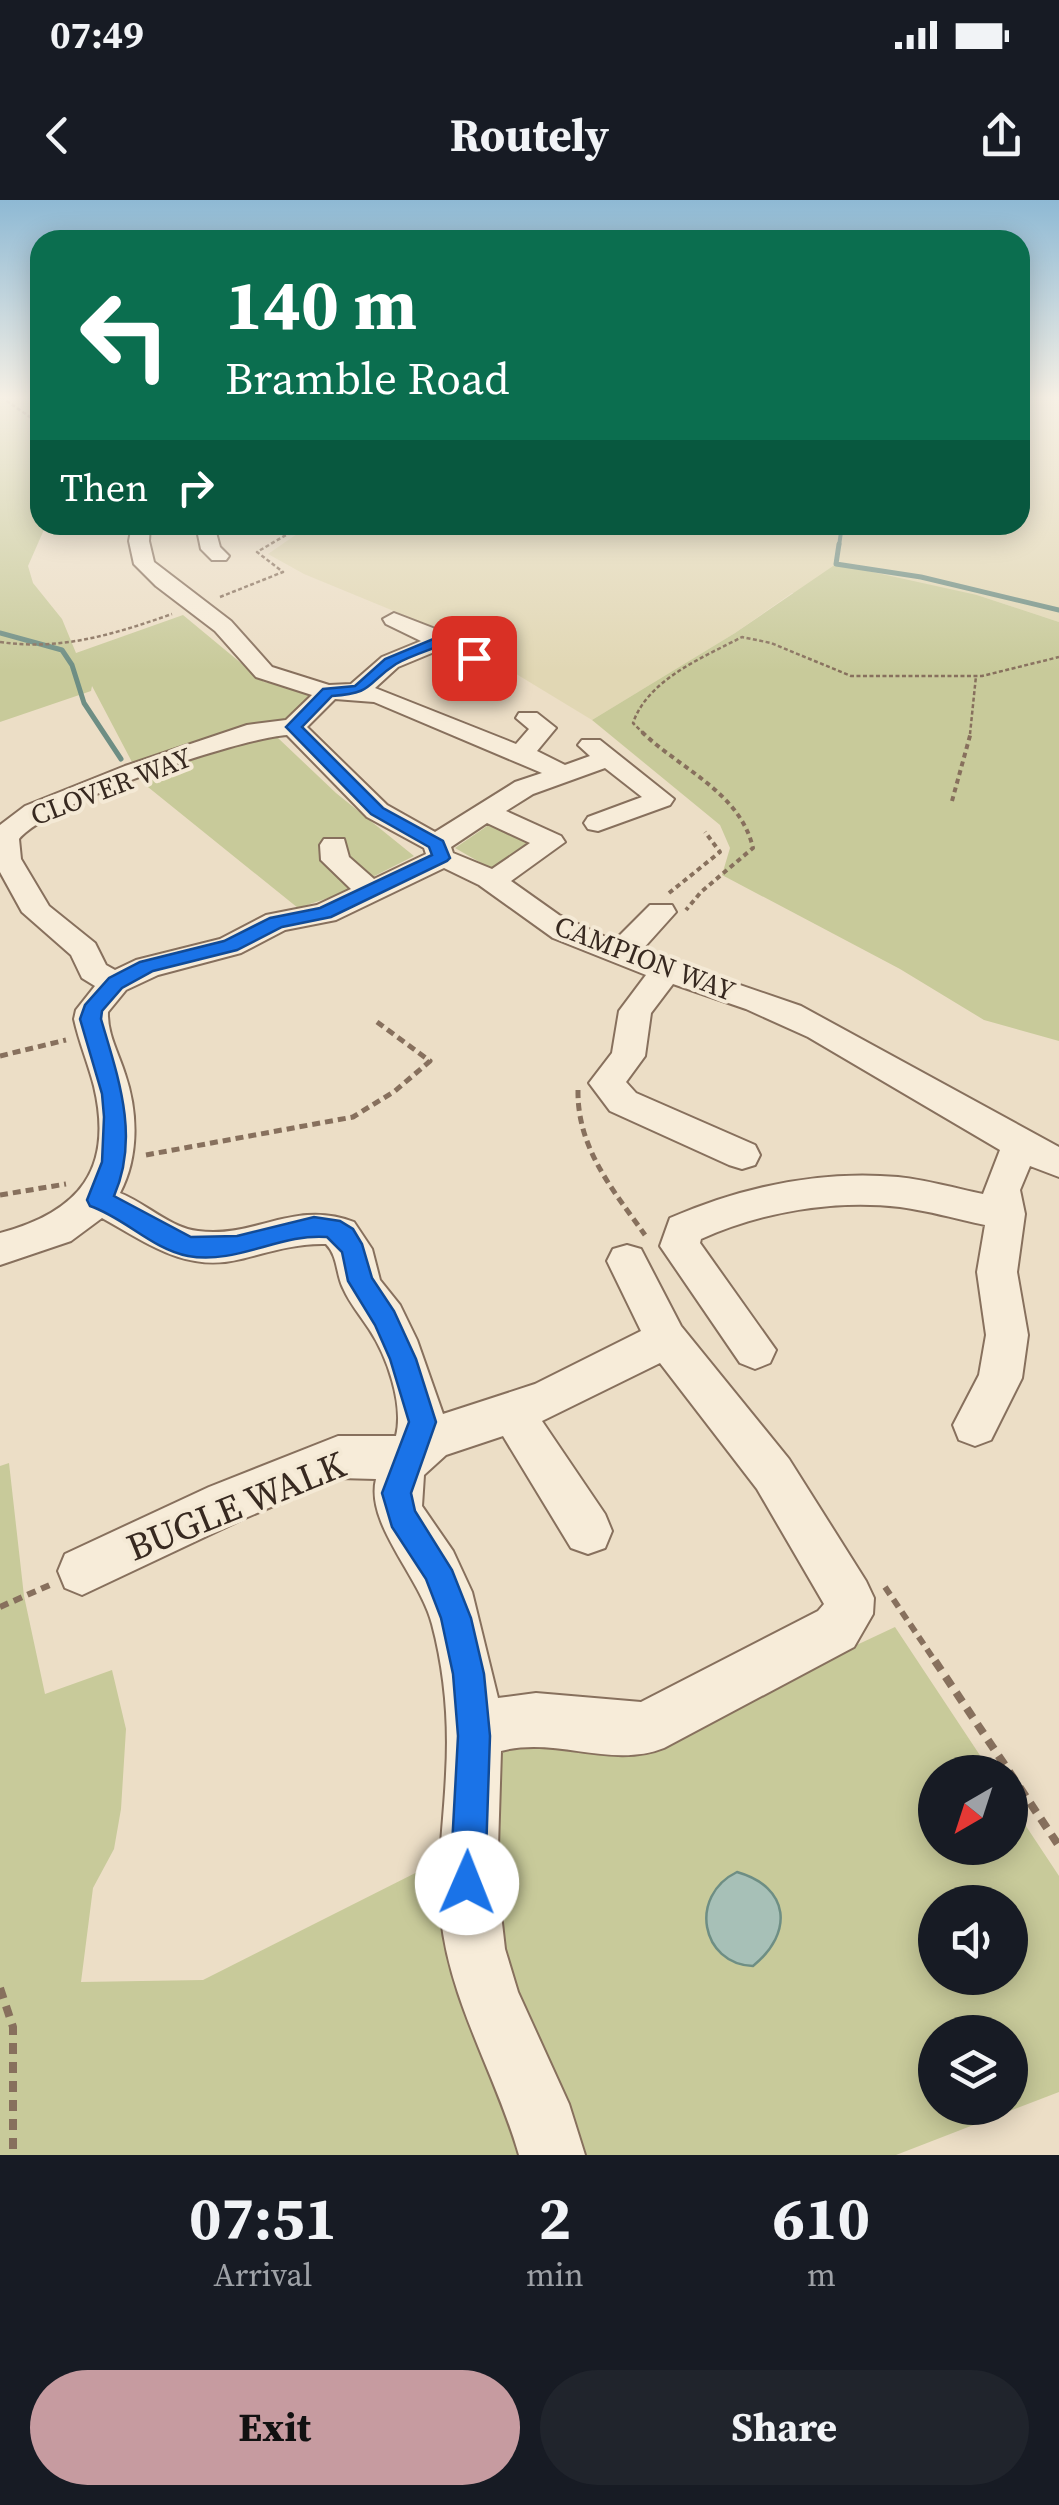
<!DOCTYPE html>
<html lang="en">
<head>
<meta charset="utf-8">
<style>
  body { margin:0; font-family:"Source Serif 4",serif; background:#20242c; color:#f1f3f6; height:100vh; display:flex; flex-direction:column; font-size:38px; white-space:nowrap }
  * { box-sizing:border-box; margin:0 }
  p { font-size:32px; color:#9ea1a6 }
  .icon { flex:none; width:55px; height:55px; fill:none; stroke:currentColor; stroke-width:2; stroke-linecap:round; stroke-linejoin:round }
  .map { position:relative; height:1955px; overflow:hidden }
  .details { display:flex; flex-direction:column; background:#171b24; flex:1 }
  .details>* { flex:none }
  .hud { position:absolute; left:30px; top:30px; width:1000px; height:305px; border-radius:30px; box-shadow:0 5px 25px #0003; background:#0b6e4f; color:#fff; overflow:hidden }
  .needle { width:65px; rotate:219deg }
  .buttons { position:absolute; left:918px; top:1555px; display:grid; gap:20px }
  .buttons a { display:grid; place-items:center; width:110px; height:110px; border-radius:50%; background:#171b24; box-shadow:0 5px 25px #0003; font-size:50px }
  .pin { position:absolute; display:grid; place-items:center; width:85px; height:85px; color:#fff; margin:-42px; border-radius:20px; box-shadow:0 5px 15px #0006 }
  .me { position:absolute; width:110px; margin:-55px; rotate:1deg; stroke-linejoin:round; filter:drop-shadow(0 0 8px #0008) }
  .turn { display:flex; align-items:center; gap:35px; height:210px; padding:0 30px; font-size:45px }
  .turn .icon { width:130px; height:130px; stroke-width:2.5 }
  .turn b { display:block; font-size:70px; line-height:85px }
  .then { display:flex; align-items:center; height:95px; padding:0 30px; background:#0003; gap:20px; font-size:38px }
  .eta { display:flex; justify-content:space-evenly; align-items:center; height:170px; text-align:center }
  .eta b { font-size:60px; font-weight:700; line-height:70px }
  .action { display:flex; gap:20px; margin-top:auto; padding:20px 30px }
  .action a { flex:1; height:115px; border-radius:60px; background:#c69ba0; color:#111; font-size:40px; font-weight:700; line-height:115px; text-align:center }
  .action a+a { background:#20242c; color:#f1f3f6 }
  .status { display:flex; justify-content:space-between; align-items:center; height:70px; padding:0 50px; background:#171b24; direction:ltr }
  .status svg { height:28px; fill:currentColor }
  header { display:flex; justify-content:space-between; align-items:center; height:130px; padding:0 30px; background:#171b24; font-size:45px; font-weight:700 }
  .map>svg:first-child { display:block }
</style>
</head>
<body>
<div class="status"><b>07:49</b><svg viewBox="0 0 49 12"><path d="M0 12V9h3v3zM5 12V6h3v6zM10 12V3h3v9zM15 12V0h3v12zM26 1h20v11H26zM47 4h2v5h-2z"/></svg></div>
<header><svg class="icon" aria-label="back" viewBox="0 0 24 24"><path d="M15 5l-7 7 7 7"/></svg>Routely<svg class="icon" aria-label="share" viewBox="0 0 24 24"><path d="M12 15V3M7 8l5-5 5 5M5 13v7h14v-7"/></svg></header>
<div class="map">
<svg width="1059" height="1955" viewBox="0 0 1059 1955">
  <rect width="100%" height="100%" fill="#ecdec6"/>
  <path fill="#e1d7b4" d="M1020,197H1059V422L977,395L792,393L735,433L592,520L452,435L304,374L268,354L310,325H1020Z"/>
  <g fill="#c8ca9a" fill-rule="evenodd">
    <path d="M0,197H40V325H46L28,366L33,383L62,419L76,453L183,415L264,482L318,492L278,538L336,593L414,656L337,695L298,708L143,583L92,486L91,491L0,522Z"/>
    <path d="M836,364L977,395L1059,422V841L984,820L900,769L722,675L730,648L720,625L592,520L735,433Z"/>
    <path d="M493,622L538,643L497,672L455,648Z"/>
    <path d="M9,1263L24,1396L45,1494L112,1470L126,1529L121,1609L114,1649L93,1688L81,1782L203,1780L467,1647L549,1955H0V1266Z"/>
    <path d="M895,1427L991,1572H935V1648H1010V1602L1059,1676V1892L896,1955H580L490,1732L492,1547L799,1472ZM935,1702H1010V1778H935ZM935,1832H1010V1908H935Z"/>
  </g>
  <path fill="#a7c0b7" stroke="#6e8e84" stroke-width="2.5" d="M737,1672C790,1687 794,1733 753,1766C701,1764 688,1696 737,1672Z"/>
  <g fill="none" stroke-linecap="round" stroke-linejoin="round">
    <path stroke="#6e8e84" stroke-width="4" d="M839,346L842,325"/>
    <g stroke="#6e8e84" stroke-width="5">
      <path d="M839,344L836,364L921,377L1059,410"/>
      <path d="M0,433L62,450L72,465L84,503L121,559"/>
    </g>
    <g stroke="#87705d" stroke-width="4">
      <g id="minor">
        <path d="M132,325H150L149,341L154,362L231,421L272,467L329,485L351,484L382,457L421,441L386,424L383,419L394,413L451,435L482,453L485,458L482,463H466L439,450L398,467L375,488L516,544L529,529L516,518L519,513H537L556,528L537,551L565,565L590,556L578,545L582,540H600L674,599L670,605L598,631L588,629L584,623L588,617L642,597L605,568L533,594L506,611L561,636L565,642L511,681L559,715L614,741L650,705H672L676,712L641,751L801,806L1059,947V977L1030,966L1020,990L1025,1014L1017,1072L1028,1135L1022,1178L991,1240L975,1246L959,1240L953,1225L979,1175L986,1135L977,1072L985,1025C957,1019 929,1011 900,1007C834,999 761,1012 701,1039L700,1043L776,1150L770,1163L755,1169L740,1163L660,1046L670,1018C742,987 820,970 898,977C926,980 955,988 983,994L1000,950L808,837L746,809L673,784L651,813L645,856L626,882L636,893L755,945L760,955L755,965L742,969L729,965L610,911L589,883L612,853L619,811L646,775L553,738L479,685L444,668L336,720L285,730L241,753L158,775L126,790L108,812C107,834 119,854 125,874C138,912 139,957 120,993C146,1003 170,1028 198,1031C254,1039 294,999 354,1022L372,1049L380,1080L400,1105L417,1140L443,1214L535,1184L641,1131L607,1061L613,1049L627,1045L641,1049L681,1126L789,1259L866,1381L874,1398L873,1414L854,1447L664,1548C612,1569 555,1536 501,1551L497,1679L505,1749L518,1792L569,1904L585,1955H519C496,1875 450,1802 441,1718C436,1670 444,1622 446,1574C449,1523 445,1473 432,1424C420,1377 365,1324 376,1279L339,1278L243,1319L82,1395L65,1388L58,1371L65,1354L209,1287L338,1236H396C404,1204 387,1156 369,1129C360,1115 350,1104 343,1088C336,1074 338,1056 326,1044C297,1043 269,1052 241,1059C186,1073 149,1044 102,1018L71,1041L0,1065V1033C79,1012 114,970 94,886C88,863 79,842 74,819L76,810L95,786L82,778L71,755L22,712L0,672V625L25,606L125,566L247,525L286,520L312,495L256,477L215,431L156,386L134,364L129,341ZM335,499L374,502L542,573L515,582L435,632L387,605L307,527ZM287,535L367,617L424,648L426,654L374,679L349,657L344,639H324L320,645L321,660L351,689L317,705L266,715L220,739L136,760L115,770L106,765L95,743L49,706L21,659L19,639C50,602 236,539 287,535ZM487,623L530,643L492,669L453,653L451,647ZM660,1163L757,1289L824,1404L818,1411L641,1502L536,1493L498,1498L472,1392L453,1351L422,1306L424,1275L446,1255L503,1236L571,1348L588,1354L605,1348L612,1331L605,1314L542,1221Z"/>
        <path d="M196,325H214L220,347L229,356L226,360H212L201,349Z"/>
      </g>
    </g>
    <g stroke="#87705d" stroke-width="2.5" stroke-dasharray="4 2.5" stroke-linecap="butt">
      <path d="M1,197L40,224"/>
      <path d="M220,397L283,372L257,352L303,325"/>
      <path d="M0,442C61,451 115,434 172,414"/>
      <path d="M644,534L633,523C648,479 704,457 742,437L771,443L851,476H982L1059,457"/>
      <path d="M970,534L976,476"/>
    </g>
    <g stroke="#87705d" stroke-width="4" stroke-dasharray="5 4" stroke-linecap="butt">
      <path d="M642,532C680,569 740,592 753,648L701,692L686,710"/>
      <path d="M952,601L971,532"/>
      <path d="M669,693L720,652L705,632"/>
    </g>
    <g stroke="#87705d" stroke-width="5" stroke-dasharray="8 5" stroke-linecap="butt">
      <path d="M0,856L66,840"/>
      <path d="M578,890C577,948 613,990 645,1035"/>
      <path d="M146,955L353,917L395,891L430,861L377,822"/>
      <path d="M0,995L66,984"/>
    </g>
    <g stroke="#87705d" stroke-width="6" stroke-dasharray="9 6" stroke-linecap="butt">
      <path d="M885,1387L937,1464"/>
      <path d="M0,1407L52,1384"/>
    </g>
    <g stroke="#87705d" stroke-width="8" stroke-dasharray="11 8" stroke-linecap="butt">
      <path d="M935,1461L1059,1646"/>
      <path d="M0,1788L13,1827V1955"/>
    </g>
    <use href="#minor" fill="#f7ecd9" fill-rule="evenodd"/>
  </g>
  <linearGradient id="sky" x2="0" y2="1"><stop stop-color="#8eb9d4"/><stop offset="0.42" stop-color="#f6f0e5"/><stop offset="1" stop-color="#f6f0e5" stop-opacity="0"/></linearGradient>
  <rect width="1059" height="471" fill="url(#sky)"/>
  <path fill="#1a73e8" stroke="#114b97" stroke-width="2.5" d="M438,437H448L481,458L469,461L442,445C427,451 410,456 396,464C365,484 375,493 332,496L302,527L383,608L443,641L450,658L447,661L331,717L282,727L237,750L153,771L122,788L102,811L101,819C118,877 140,937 114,996L191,1037L237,1036L314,1017L340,1021L353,1029L362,1044L372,1078L394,1111L416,1159L436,1222L411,1293L415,1311L452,1370L471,1418L484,1474L490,1536L485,1683L480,1695L467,1700L455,1695L450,1683L458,1536L453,1474L441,1418L426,1379L392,1327L382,1293L409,1222L390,1159L375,1125L348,1081L342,1052L327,1037C281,1033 236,1065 188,1056C152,1049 125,1018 90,1006L87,1000L102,962L104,917L102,894L80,819L85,805L109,778L140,762L224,741L270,718L320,708L432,655L429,647L371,614L286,527L323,489L355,486L385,459Z"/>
  <g text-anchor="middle" stroke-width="8" stroke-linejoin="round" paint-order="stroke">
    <g font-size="28" fill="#372920" stroke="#f4e9d5">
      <text transform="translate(111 586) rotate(-21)" y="10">CLOVER WAY</text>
      <text transform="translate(645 758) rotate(21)" y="10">CAMPION WAY</text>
    </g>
    <g font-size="38" fill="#372920" stroke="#f4e9d5">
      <text transform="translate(236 1306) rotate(-22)" y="13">BUGLE WALK</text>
    </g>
  </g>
</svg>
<div class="buttons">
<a><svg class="needle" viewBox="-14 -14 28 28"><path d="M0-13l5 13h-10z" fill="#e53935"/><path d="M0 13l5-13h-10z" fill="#9ea1a6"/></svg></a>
<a><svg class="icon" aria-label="sound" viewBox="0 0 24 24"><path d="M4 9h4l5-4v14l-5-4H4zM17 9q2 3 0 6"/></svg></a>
<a><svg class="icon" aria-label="layers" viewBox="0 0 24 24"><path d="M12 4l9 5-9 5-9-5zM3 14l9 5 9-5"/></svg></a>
</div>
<div class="pin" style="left:474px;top:458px;background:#d93025"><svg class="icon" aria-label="arrive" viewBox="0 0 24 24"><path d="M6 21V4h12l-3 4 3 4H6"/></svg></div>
<svg class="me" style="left:467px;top:1683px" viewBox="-20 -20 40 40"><circle r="19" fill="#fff"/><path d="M0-13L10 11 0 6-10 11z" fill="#1a73e8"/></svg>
<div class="hud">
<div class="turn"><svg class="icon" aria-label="left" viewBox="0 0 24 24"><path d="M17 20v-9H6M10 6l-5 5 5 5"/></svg><div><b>140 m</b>Bramble Road</div></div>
<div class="then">Then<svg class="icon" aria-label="right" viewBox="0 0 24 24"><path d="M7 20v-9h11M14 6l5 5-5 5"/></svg></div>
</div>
</div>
<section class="details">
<div class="eta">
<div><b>07:51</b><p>Arrival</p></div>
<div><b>2</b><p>min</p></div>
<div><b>610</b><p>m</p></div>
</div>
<div class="action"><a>Exit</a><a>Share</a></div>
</section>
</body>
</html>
